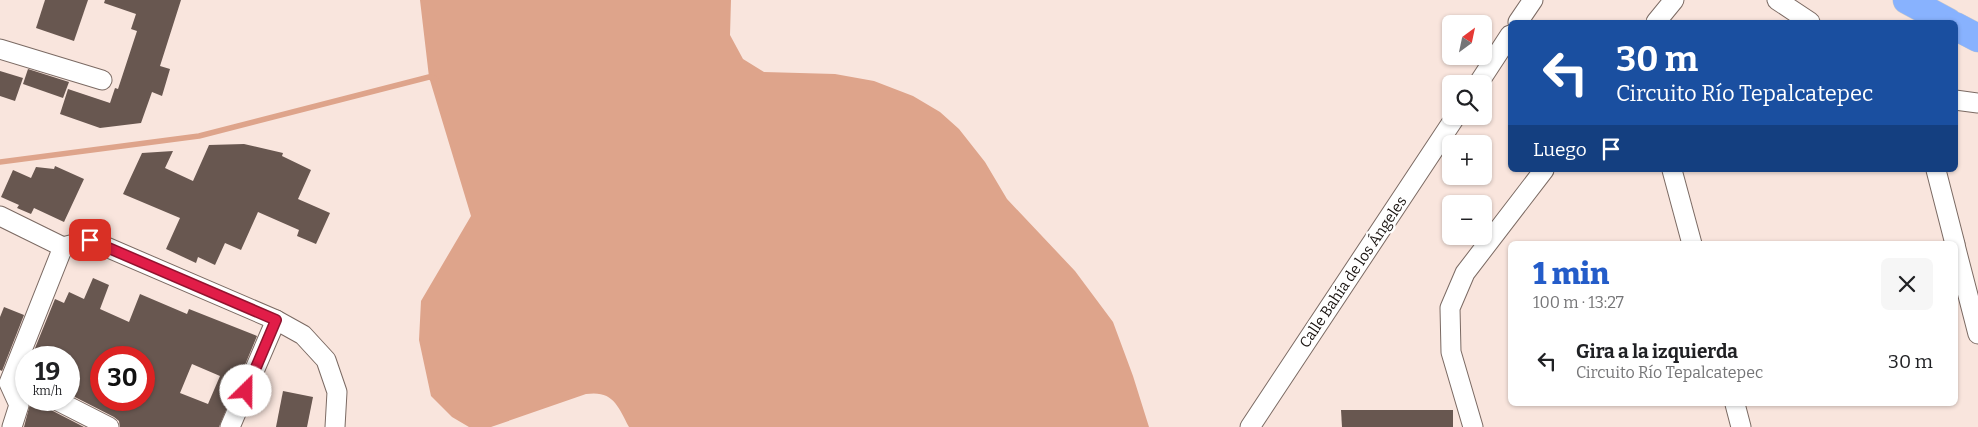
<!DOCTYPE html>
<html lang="es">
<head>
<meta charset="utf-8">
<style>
  body { margin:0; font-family:Bitter,serif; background:#f6f6f6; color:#202124; height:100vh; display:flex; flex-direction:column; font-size:19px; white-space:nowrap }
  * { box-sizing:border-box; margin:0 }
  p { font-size:16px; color:#757577 }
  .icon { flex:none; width:28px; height:28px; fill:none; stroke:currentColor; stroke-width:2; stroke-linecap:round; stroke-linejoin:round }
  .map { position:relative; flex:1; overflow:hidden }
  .drawer { position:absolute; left:1508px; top:241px; width:450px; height:165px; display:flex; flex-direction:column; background:#fff; border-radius:8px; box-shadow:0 1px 4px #0004 }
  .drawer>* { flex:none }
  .banner { position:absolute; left:1508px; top:20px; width:450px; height:152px; border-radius:8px; box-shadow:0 1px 4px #0004; background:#1a4fa0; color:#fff; overflow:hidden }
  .needle { width:32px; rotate:33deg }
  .tools { position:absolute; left:1442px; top:15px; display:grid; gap:10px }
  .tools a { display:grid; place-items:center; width:50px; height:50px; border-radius:8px; background:#fff; box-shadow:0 1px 4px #0004; font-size:25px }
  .speed { position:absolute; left:15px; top:346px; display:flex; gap:10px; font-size:25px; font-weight:700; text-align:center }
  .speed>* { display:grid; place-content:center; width:65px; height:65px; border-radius:50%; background:#fff; box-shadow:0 1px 4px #0004; line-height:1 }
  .speed small { font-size:12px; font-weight:400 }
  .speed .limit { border:8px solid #d22; background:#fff; color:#111 }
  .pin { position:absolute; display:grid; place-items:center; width:42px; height:42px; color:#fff; margin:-21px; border-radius:10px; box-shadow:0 2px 8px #0006 }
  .me { position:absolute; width:55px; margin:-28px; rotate:23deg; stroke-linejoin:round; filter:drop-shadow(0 0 4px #0008) }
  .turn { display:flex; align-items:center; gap:18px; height:105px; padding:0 25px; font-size:22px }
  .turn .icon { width:65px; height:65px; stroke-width:2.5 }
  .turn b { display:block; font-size:35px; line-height:42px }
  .then { display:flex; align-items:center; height:48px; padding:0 25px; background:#0003; gap:10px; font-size:19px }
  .round { display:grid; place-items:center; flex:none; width:52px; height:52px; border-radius:8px; background:#f6f6f6 }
  .head { display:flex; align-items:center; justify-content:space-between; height:85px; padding:0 25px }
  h1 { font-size:30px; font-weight:800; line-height:38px; color:#245cc9 }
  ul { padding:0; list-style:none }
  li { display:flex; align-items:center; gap:15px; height:70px; padding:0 25px }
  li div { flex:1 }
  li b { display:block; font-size:19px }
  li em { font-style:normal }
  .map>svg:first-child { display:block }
</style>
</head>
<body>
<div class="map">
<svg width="1978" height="427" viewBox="0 0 1978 427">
  <rect width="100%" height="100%" fill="#f9e5dd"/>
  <path fill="#dea48b" d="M420,0H731L730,35L743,59L764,72L835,74L874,81L913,96L940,112L959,129L985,162L1007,199L1075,271L1113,322L1133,376L1149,427H629C618,406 613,390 586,394L491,427H469L452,417L431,396L419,340L421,301L471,216L429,77Z"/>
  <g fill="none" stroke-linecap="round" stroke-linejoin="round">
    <path stroke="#dea48b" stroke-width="5.5" d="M0,162L199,136L429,77L436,79"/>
  </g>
  <g fill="#685750" fill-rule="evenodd">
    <path d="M45,0H88L74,41L36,28Z"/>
    <path d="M105,0H181L160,66L170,69L162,96L152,92L141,123L100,128L60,114L68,89L110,103L115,88L118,89L137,31L131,29L136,14L104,3Z"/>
    <path d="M28,69L69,82L63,98L23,84Z"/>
    <path d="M0,71L23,78L15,101L0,96Z"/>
    <path d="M244,144L283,153L282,156L311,170L298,199L330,213L316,244L297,236L299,230L258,212L241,250L225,243L215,265L198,257L196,263L166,249L180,218L123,194L142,153L173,151L165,168L193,181L209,145Z"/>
    <path d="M55,166L84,179L64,222L34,208L31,214L17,208L19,205L1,197L13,170L31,178L36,167L54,169Z"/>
    <path d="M93,278L109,285L100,309L129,322L140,294L187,314L189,309L257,336L219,427H120L119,421L114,417L69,394V358H31L55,299L64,303L69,292L84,299ZM101,358H144V400H101ZM192,364L220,376L208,404L180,393Z"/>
    <path d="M4,307L24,315L2,371L0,370V317Z"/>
    <path d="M283,391L313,397L307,427H276Z"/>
    <path d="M42,403L51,410L84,427H24L30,404Z"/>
    <path d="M1341,410H1453V427H1342Z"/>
  </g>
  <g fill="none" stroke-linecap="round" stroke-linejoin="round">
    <g stroke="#7b6a63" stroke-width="21">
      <g id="minor">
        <path d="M1777,0L1810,22"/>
        <path d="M1518,22L1533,0"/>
        <path d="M1656,22L1674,0"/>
        <path d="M0,49L102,80"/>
        <path d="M1478,84L1510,35"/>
        <path d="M1955,100L1978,103"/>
        <path d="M1672,170L1692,244"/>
        <path d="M1936,170L1955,244"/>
        <path d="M0,216L63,247L90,240L276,320L303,335L326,360L337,392L335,427"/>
        <path d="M1955,245L1978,334"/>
        <path d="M56,400L109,427"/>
        <path d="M1735,404L1741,427"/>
        <path d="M12,427L19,405L9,383L63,247"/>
        <path d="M230,427L276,320"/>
        <path d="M1250,427L1456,116"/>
        <path d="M1473,427L1451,352L1450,308L1465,273L1544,170"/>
      </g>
    </g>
    <g stroke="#cccbca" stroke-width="29">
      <g id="highway">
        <path d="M1907,0L1948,22"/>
        <path d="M1955,26L1978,38"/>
      </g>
    </g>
    <use href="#minor" stroke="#fff" stroke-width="19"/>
    <use href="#highway" stroke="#88b2fe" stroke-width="28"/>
  </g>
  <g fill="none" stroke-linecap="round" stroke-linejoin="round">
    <g stroke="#92132f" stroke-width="12">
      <path id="route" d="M90,240L276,320L246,391"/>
    </g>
    <use href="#route" stroke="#e11d48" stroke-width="9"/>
  </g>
  <g text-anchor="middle" stroke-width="5" stroke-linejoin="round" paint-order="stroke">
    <g font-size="15" fill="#17110e" stroke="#fff">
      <text transform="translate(1353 272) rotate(-56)" y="5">Calle Bahía de los Ángeles</text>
    </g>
  </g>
</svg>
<div class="tools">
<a><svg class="needle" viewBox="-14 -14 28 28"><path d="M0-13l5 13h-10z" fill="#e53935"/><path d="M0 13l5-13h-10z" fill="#757577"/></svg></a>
<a><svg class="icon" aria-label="search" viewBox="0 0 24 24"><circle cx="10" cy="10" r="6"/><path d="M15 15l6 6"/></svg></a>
<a>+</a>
<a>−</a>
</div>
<div class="speed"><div>19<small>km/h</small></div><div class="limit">30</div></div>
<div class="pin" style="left:90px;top:240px;background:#d93025"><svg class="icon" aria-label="arrive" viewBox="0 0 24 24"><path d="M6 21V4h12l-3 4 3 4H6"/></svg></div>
<svg class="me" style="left:246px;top:391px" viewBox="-20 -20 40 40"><circle r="19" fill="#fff"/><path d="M0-13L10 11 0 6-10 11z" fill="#e11d48"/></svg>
<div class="banner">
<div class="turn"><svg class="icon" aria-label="left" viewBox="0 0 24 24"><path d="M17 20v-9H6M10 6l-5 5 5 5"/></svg><div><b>30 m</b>Circuito Río Tepalcatepec</div></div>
<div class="then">Luego<svg class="icon" aria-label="arrive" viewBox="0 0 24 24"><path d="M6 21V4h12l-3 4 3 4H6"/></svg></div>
</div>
<section class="drawer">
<div class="head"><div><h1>1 min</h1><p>100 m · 13:27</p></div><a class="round"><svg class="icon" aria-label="close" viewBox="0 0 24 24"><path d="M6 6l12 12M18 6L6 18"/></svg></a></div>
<ul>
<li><svg class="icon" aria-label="left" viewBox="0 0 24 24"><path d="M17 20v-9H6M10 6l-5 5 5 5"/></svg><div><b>Gira a la izquierda</b><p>Circuito Río Tepalcatepec</p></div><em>30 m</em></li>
</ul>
</section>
</div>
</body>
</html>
